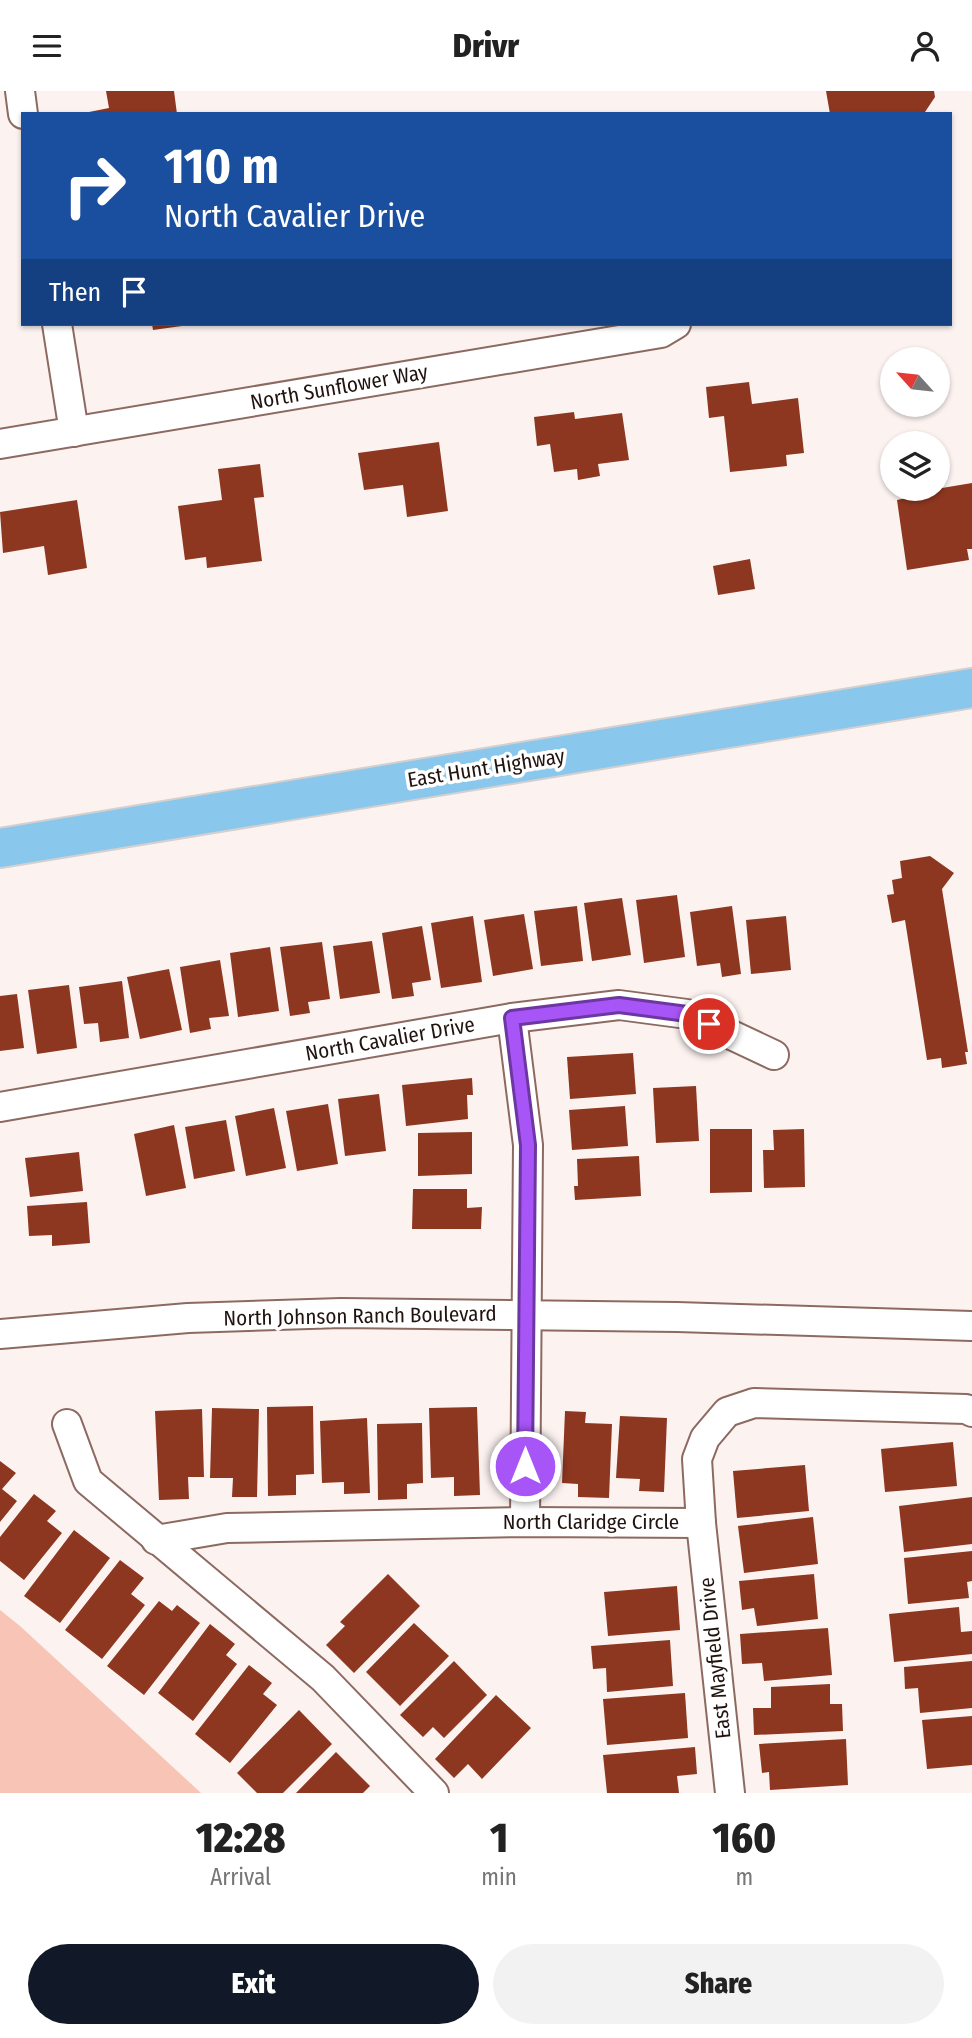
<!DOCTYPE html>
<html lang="en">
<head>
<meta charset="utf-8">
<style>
  body { margin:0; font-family:"Fira Sans Condensed",sans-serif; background:#f2f2f2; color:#222; height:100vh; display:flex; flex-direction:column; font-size:26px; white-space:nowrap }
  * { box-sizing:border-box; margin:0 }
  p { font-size:23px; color:#767676 }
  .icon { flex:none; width:38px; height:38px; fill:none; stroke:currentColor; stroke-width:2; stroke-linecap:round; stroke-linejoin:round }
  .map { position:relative; height:1702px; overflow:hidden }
  .details { display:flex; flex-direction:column; background:#fff; flex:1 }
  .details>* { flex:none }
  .hud { position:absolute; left:21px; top:21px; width:931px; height:214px; border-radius:0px; box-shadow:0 2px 5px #0004; background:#1a4fa0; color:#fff; overflow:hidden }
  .needle { width:46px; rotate:297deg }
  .controls { position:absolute; left:880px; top:256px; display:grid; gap:14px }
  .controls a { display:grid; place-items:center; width:70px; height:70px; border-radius:50%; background:#fff; box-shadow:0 2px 5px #0004; font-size:35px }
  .pin { position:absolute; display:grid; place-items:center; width:60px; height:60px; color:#fff; margin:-30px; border:4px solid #fff; border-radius:50%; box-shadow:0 2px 7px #0007 }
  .me { position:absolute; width:77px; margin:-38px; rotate:0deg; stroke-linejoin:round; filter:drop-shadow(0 0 5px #0008) }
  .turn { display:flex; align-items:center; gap:24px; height:147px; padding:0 28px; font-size:32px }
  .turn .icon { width:91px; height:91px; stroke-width:2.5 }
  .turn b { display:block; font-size:49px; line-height:60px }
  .then { display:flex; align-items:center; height:66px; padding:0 28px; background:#0003; gap:14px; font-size:26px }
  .eta { display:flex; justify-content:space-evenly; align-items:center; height:119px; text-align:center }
  .eta b { font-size:42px; font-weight:800; line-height:49px }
  .action { display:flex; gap:14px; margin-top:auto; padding:14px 28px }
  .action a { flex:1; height:80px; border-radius:42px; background:#111827; color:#fff; font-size:28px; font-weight:800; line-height:80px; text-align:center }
  .action a+a { background:#f2f2f2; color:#222 }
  header { display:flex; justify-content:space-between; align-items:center; height:91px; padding:0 28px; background:#fff; font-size:32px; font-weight:800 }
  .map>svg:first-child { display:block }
</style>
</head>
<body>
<header><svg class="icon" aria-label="menu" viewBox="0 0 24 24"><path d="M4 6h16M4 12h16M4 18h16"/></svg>Drivr<svg class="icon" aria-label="person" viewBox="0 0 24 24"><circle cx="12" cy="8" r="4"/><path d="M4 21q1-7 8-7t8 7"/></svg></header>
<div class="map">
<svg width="972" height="1702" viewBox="0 0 972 1702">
  <rect width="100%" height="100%" fill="#fcf3f1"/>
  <path fill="#f8c4b6" d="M0,1519L20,1535L201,1702H0Z"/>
  <g fill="#8d3720">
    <path d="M106,0H174L177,23H79L109,17Z"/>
    <path d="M826,0H934L935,6L925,21L915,23H830Z"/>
    <path d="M152,233H188L189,234L153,239Z"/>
    <path d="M749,291L752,313L798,307L804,362L786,364L787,375L730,381L724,325L709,327L706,296Z"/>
    <path d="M574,321L575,328L622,322L629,369L598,373L600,385L578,389L577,378L554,381L550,353L537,355L534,326Z"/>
    <path d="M439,351L448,420L407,426L403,394L364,399L358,362Z"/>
    <path d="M260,373L264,406L254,407L262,470L207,477L206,466L185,469L178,415L222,409L218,378Z"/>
    <path d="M972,392V458H967L969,469L907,479L897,409L906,407L905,397H929L930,399Z"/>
    <path d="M77,409L87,477L48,484L44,455L3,462L0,421Z"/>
    <path d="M750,468L755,498L718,504L713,475Z"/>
    <path d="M930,765L954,782L942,798L968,961H965L967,973L942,977L941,967L927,969L905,829L892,832L887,804L894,803L892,789L902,787L900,770Z"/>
    <path d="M677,804L685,866L644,872L636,809Z"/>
    <path d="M622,807L631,864L592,870L584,812Z"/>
    <path d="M577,815L583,870L541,875L534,820Z"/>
    <path d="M732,815L741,883L722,886L720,872L697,875L690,821Z"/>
    <path d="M524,823L533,878L493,885L484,829Z"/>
    <path d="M473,825L482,891L441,897L431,832Z"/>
    <path d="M786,825L791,879L751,883L746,829Z"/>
    <path d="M422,835L431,889L412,892L414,905L392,908L382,842Z"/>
    <path d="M372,850L380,902L340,908L333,855Z"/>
    <path d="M322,851L330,908L308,911L310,922L290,925L280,856Z"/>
    <path d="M270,856L279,920L238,926L230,862Z"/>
    <path d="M220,869L229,925L209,927L211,938L190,942L180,876Z"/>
    <path d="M169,878L182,939L140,948L127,886Z"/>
    <path d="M122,890L129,947L100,951L98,932L84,933L79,896Z"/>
    <path d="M69,894L77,957L37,963L28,899Z"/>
    <path d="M17,903L24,957L0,960V905Z"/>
    <path d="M633,962L636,1003L570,1008L567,966Z"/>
    <path d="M472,987L473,1004H467L468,1028L406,1035L402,994Z"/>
    <path d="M696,995L699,1050L656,1052L653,997Z"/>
    <path d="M379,1003L386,1060L345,1065L338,1008Z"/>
    <path d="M328,1013L338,1073L297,1080L286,1020Z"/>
    <path d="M625,1015L628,1055L572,1059L569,1019Z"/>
    <path d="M274,1017L286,1077L246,1085L235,1025Z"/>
    <path d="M226,1029L235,1080L194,1088L185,1036Z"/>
    <path d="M174,1034L186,1097L146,1105L134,1043Z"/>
    <path d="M710,1038H752V1101L710,1102Z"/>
    <path d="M804,1038L805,1096L764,1097L763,1059H774L773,1039Z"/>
    <path d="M472,1041V1083L418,1085V1042Z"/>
    <path d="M79,1061L83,1100L30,1106L25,1067Z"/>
    <path d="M639,1065L641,1105L575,1109L574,1095H578L577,1068Z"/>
    <path d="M413,1098H467V1117L482,1116L481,1138H412Z"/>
    <path d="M87,1111L90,1152L52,1155V1144L29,1145L27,1115Z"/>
    <path d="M313,1315L314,1383L296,1384V1404L268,1405L267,1316Z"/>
    <path d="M477,1316L480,1404L454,1405V1386L431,1387L429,1317Z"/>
    <path d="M212,1317L259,1318L257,1406H232L233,1387H210Z"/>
    <path d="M202,1318L204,1386H188L189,1408L159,1409L155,1320Z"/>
    <path d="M565,1320L586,1321L585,1332L612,1333L609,1407L578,1406V1393L562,1392Z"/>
    <path d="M620,1325L667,1327L664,1401L639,1400L640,1388L616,1387Z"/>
    <path d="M367,1327L370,1402L344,1403V1391L322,1392L320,1330Z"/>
    <path d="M422,1332L423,1392L407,1393V1408L378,1409L377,1333Z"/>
    <path d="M953,1351L957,1395L885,1401L881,1358Z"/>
    <path d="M0,1370L16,1382L2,1398L17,1410L0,1431Z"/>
    <path d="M805,1374L809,1420L737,1427L733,1380Z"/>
    <path d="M34,1403L56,1420L47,1430L62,1442L24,1489L0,1470V1446Z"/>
    <path d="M972,1406V1453L904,1461L899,1415Z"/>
    <path d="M813,1426L818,1473L744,1482L738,1435Z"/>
    <path d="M74,1439L110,1467L60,1532L24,1505Z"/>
    <path d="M972,1460V1490L967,1491L969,1507L908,1513L904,1467Z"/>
    <path d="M120,1469L144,1487L131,1503L145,1514L102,1568L65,1539Z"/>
    <path d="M388,1483L420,1515L354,1582L326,1554L345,1535L340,1531Z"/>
    <path d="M814,1483L818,1528L757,1535L754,1517L742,1519L739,1490Z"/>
    <path d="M677,1495L680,1539L608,1545L604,1501Z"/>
    <path d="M159,1510L172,1520L177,1514L200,1532L144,1604L107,1575Z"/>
    <path d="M959,1516L961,1541L972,1540V1563L894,1571L889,1523Z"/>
    <path d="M414,1532L449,1565L400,1615L366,1581Z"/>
    <path d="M210,1533L235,1553L226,1564L237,1573L193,1630L158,1602Z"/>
    <path d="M828,1537L832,1584L764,1590L762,1572L742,1573L740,1543Z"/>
    <path d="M670,1549L673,1595L607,1601L606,1577L593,1578L591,1555Z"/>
    <path d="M454,1570L487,1604L444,1647L433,1636L423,1646L400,1624Z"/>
    <path d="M972,1570V1617L920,1622L918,1597L905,1598L904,1576Z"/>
    <path d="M249,1574L272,1592L263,1603L277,1614L230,1672L195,1643Z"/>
    <path d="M830,1593V1613H842L843,1640L754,1644L753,1617H771V1596Z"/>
    <path d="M685,1602L688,1647L607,1654L603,1608Z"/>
    <path d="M496,1604L531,1637L482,1688L468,1673L454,1687L435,1668Z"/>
    <path d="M299,1619L332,1653L283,1702H257L237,1682Z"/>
    <path d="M972,1625V1674L927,1678L922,1629Z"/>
    <path d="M846,1648L848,1694L770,1699L769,1681L762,1682L759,1653Z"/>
    <path d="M695,1656L697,1683L677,1685L679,1702H607L603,1664Z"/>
    <path d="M336,1661L370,1695L363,1702H296Z"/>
  </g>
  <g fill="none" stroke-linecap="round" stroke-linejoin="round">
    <g stroke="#8d6a61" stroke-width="32">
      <g id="street">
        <path d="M20,0L23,23"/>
        <path d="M57,233L74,341"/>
        <path d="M0,353L661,242L676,233"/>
        <path d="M512,927L528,1054L525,1431"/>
        <path d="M0,1016L512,927L619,914L687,923L774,964"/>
        <path d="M0,1243L188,1227L341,1222L677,1226L972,1235"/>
        <path d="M67,1333L88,1390L323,1587L434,1702"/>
        <path d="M701,1432L730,1702"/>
        <path d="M156,1449L227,1437L525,1431L701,1432L697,1368L705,1347L727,1321L754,1312L966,1318L972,1321"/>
      </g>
    </g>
    <g stroke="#d3d0cf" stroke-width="42">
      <path id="primary" d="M0,757L972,597"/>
    </g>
    <use href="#street" stroke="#fff" stroke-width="28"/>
    <use href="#primary" stroke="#8ac7ed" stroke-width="38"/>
  </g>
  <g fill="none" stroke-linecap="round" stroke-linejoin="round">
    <g stroke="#6d37a1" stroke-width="18">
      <path id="route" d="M525,1375L528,1054L512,927L619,914L687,923L709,933"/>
    </g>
    <use href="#route" stroke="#a855f7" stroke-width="12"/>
  </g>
  <g text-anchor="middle" stroke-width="7" stroke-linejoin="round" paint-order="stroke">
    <g font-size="21" fill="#211410" stroke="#fff">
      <text transform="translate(339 296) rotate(-10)" y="7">North Sunflower Way</text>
      <text transform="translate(486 677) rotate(-9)" y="7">East Hunt Highway</text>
      <text transform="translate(390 948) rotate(-10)" y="7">North Cavalier Drive</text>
      <text transform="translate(360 1225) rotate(-1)" y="7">North Johnson Ranch Boulevard</text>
      <text x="591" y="1438">North Claridge Circle</text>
      <text transform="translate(715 1567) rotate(-96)" y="7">East Mayfield Drive</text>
    </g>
  </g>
</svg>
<div class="controls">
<a><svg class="needle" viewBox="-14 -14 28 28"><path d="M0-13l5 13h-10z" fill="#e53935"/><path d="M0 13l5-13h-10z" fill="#767676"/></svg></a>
<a><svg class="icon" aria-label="layers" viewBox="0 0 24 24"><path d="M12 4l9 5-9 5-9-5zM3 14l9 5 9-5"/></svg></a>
</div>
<div class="pin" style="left:709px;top:933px;background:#d93025"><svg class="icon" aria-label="arrive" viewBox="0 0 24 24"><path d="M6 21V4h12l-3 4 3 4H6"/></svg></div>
<svg class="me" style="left:525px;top:1375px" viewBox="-20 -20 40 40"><circle r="17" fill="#a855f7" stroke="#fff" stroke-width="3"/><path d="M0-11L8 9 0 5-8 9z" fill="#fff"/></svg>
<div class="hud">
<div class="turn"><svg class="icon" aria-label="right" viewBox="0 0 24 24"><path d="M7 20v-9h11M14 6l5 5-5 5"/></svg><div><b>110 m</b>North Cavalier Drive</div></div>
<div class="then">Then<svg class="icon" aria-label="arrive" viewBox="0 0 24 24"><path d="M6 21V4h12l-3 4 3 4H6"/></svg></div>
</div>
</div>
<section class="details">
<div class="eta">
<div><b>12:28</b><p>Arrival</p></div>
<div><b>1</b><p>min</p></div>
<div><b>160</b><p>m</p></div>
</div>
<div class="action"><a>Exit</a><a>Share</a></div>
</section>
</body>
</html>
